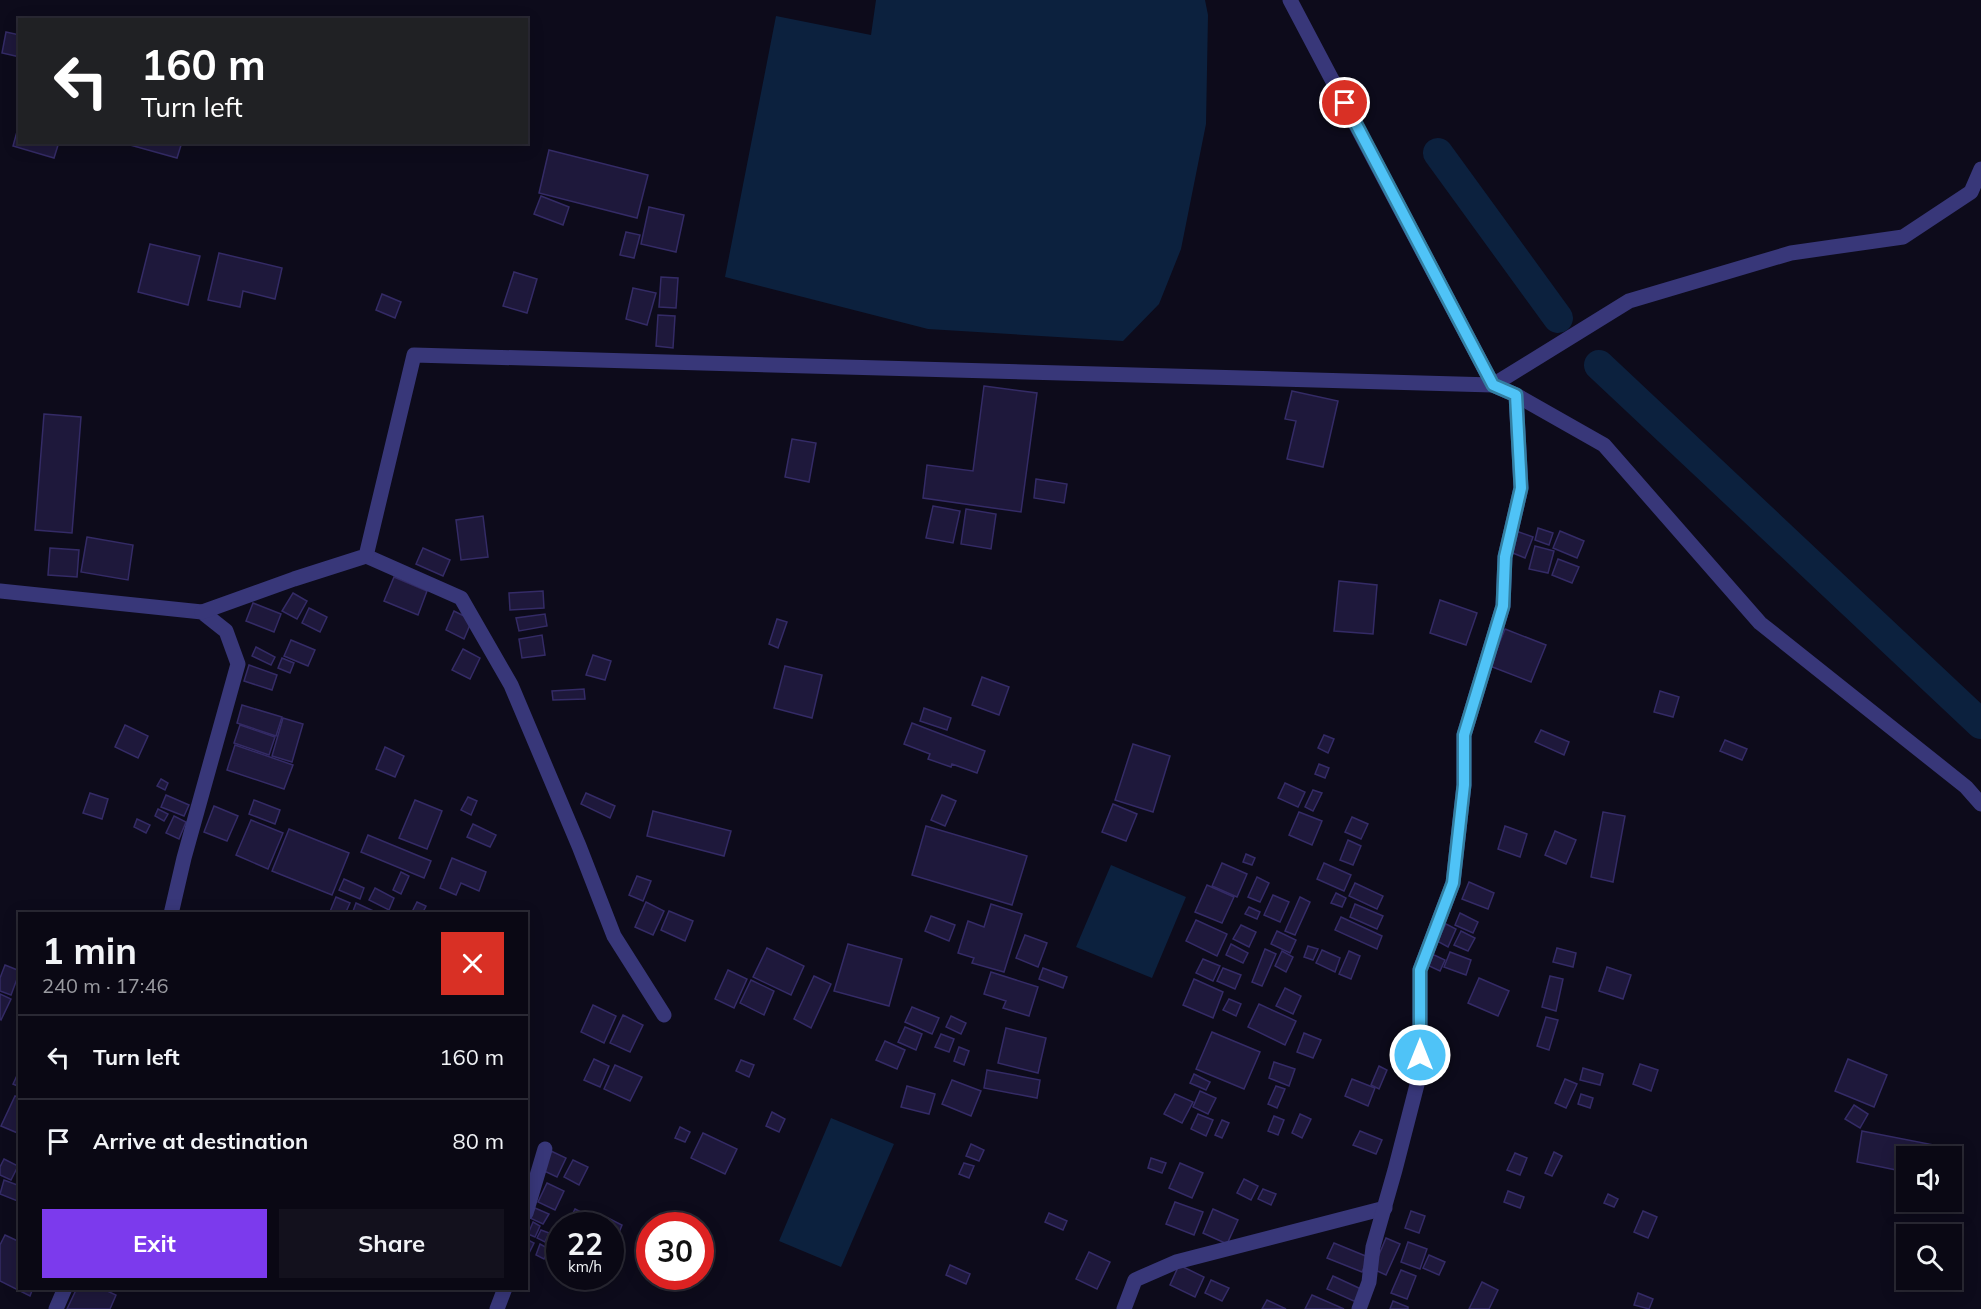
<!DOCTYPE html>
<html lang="en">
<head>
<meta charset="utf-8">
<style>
  body { margin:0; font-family:Mulish,sans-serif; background:#13111d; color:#f1f3f6; height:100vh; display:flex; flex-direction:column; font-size:22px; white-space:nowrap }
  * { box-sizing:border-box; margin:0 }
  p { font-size:20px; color:#999aa0 }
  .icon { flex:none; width:33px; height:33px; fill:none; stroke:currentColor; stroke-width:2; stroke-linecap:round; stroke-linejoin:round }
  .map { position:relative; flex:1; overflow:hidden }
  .details { position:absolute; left:18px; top:912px; width:510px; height:378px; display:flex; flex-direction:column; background:#0a0814; border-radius:0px; box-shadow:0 3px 15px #0003,0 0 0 2px #2a2934 }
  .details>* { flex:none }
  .banner { position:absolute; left:18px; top:18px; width:510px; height:126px; border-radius:0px; box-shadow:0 3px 15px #0003,0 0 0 2px #2a2934; background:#202124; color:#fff; overflow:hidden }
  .controls { position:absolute; left:1896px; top:1146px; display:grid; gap:12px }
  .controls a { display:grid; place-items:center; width:66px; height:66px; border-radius:0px; background:#0a0814; box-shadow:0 3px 15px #0003,0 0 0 2px #2a2934; font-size:30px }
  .speed { position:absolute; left:546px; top:1212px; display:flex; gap:12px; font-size:30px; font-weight:700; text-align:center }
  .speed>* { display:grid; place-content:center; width:78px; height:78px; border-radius:50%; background:#0a0814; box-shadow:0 3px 15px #0003,0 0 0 2px #2a2934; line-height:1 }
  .speed small { font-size:15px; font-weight:400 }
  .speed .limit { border:9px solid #d22; background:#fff; color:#111 }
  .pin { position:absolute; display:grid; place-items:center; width:51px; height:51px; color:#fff; margin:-26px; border:3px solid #fff; border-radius:50%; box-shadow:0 2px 6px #0007 }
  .me { position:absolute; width:66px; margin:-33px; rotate:0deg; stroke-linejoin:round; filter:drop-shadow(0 0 4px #0008) }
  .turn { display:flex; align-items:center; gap:21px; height:126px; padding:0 24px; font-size:27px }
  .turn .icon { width:78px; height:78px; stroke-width:2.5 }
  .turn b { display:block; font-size:42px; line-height:51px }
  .round { display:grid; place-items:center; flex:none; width:63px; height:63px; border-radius:0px; background:#13111d }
  .summary { display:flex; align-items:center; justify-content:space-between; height:102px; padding:0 24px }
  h1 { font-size:36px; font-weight:700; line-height:45px }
  .action { display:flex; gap:12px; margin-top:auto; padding:12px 24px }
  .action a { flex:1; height:69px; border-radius:0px; background:#7c3aed; color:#fff; font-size:24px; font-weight:700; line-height:69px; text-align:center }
  .action a+a { background:#13111d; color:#f1f3f6 }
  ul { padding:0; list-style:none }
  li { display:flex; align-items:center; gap:18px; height:84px; padding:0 24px; border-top:2px solid #2a2934 }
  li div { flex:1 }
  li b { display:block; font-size:22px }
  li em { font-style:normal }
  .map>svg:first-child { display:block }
</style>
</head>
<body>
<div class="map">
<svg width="1981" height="1309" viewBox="0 0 1981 1309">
  <rect width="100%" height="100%" fill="#0d0b1b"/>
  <g fill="#0c213e">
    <path d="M876,0H1205L1208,15L1206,124L1181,249L1159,304L1123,341L928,329L725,277L776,16L871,35Z"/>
    <path d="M1111,865L1186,897L1152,978L1076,947Z"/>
    <path d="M831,1118L894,1144L841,1267L779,1241Z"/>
  </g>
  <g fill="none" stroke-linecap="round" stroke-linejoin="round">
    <g stroke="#0c213e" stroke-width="30">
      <path d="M1438,153L1558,318"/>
      <path d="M1599,365L1981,724"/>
    </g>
  </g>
  <g fill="#1e183b" stroke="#342b66" stroke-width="1.5">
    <path d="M6,32L20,35V57L2,53Z"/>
    <path d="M18,128L20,142H59L54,158L13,146Z"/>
    <path d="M131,142H182L177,158L130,145Z"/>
    <path d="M549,150L648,175L637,218L539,193Z"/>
    <path d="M541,196L569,207L563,225L534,214Z"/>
    <path d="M649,207L684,215L676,252L641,244Z"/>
    <path d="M626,232L640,235L634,258L620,255Z"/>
    <path d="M150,244L200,256L188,305L138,292Z"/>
    <path d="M219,253L282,268L275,299L243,291L240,307L208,300Z"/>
    <path d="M514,272L537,279L527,313L503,306Z"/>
    <path d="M661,277L678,278L676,308L659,307Z"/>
    <path d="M633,288L656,293L647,325L626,319Z"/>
    <path d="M382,294L401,302L395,318L376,310Z"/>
    <path d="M658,315L675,316L673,348L656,346Z"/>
    <path d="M984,386L1037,393L1021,512L923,498L927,465L973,471Z"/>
    <path d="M1292,391L1338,401L1323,467L1287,459L1296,421L1285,419Z"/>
    <path d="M44,414L81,417L72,533L35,530Z"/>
    <path d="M792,439L816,443L809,482L785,477Z"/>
    <path d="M1036,479L1067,484L1064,503L1034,498Z"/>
    <path d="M933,506L960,511L953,543L926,538Z"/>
    <path d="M966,509L996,514L991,549L961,544Z"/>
    <path d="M483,516L488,557L461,560L456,520Z"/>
    <path d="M1538,528L1553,533L1549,545L1535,540Z"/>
    <path d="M1516,531L1533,537L1525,558L1508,551Z"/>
    <path d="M1560,531L1584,541L1577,558L1553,548Z"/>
    <path d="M87,537L133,545L128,580L81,572Z"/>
    <path d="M1535,546L1554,551L1548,573L1529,569Z"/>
    <path d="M50,548L79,550L77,577L48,575Z"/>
    <path d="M423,548L450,560L443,576L416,564Z"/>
    <path d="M1558,559L1579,567L1572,583L1552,575Z"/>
    <path d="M394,577L427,591L418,615L384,601Z"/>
    <path d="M1339,581L1377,585L1373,634L1334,631Z"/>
    <path d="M543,591L544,608L510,610L509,593Z"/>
    <path d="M293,593L307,601L297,619L282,611Z"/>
    <path d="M1440,600L1477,613L1466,645L1430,633Z"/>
    <path d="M253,603L281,614L274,632L246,621Z"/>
    <path d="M309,608L327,617L320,632L302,623Z"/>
    <path d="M454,611L472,620L464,639L446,630Z"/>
    <path d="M545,614L547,626L519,631L516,618Z"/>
    <path d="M777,619L787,622L778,648L769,644Z"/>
    <path d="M1505,629L1546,645L1531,682L1490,666Z"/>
    <path d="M542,635L545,655L522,658L519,639Z"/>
    <path d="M291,640L315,650L308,666L284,656Z"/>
    <path d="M256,647L275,657L271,665L252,656Z"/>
    <path d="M463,649L480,658L470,679L452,670Z"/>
    <path d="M593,655L611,661L605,680L586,675Z"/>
    <path d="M282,658L294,663L290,673L278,668Z"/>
    <path d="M249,665L277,675L272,690L244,681Z"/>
    <path d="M785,666L822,675L812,718L774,708Z"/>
    <path d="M982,677L1009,687L999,715L972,705Z"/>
    <path d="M584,689L585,699L553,700L552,691Z"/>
    <path d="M1660,691L1679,697L1673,717L1654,712Z"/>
    <path d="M242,705L282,717L276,736L237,723Z"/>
    <path d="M924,708L951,718L947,730L920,721Z"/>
    <path d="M283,718L303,724L292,762L272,756Z"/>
    <path d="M912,723L985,751L977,773L952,764L951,767L928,759L930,754L904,744Z"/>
    <path d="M125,725L148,736L138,758L115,747Z"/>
    <path d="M240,725L275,737L269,755L234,743Z"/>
    <path d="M1541,730L1569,742L1564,755L1535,742Z"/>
    <path d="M1324,735L1334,739L1328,753L1318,748Z"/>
    <path d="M1725,740L1747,749L1742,760L1720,751Z"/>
    <path d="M1133,744L1170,756L1153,812L1115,800Z"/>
    <path d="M235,745L293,765L284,789L227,770Z"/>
    <path d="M385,747L404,756L395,777L376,769Z"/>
    <path d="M1319,764L1329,768L1325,778L1315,774Z"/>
    <path d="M161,779L168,783L165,790L157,786Z"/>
    <path d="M1285,783L1305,792L1298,807L1278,798Z"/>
    <path d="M1313,790L1322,793L1313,811L1305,807Z"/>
    <path d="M90,793L108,799L102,819L83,813Z"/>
    <path d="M586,793L615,806L610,818L581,804Z"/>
    <path d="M166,795L189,805L184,816L161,807Z"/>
    <path d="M942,795L956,801L945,826L931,820Z"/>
    <path d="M468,797L477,801L471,815L461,810Z"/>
    <path d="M254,800L280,810L275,824L249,814Z"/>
    <path d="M415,800L442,811L427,849L399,838Z"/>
    <path d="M1113,804L1137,814L1126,841L1102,832Z"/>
    <path d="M214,806L238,816L227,841L204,832Z"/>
    <path d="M158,809L168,814L164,821L155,816Z"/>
    <path d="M653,811L731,831L724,856L647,836Z"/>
    <path d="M1299,812L1322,821L1312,845L1289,835Z"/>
    <path d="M1603,812L1625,816L1613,882L1591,877Z"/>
    <path d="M174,816L186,822L179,839L166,833Z"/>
    <path d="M1352,817L1368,824L1361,839L1345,832Z"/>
    <path d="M137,819L150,825L146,833L134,827Z"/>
    <path d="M251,820L283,833L268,869L236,855Z"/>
    <path d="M473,824L496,835L490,847L467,837Z"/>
    <path d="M926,826L1027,856L1012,905L912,875Z"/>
    <path d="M1505,826L1527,834L1520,857L1498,849Z"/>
    <path d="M289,829L349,853L332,895L272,871Z"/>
    <path d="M1555,831L1576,840L1566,864L1545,855Z"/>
    <path d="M368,835L431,861L424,878L361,852Z"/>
    <path d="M1348,840L1361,846L1353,865L1340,860Z"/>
    <path d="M1246,854L1255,858L1252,865L1243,862Z"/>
    <path d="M452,858L486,872L479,891L461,883L456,895L440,888Z"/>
    <path d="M1222,863L1247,874L1237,897L1212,886Z"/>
    <path d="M1324,863L1351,875L1344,891L1317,879Z"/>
    <path d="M401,872L409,876L401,894L393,890Z"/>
    <path d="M637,876L651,881L643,901L629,895Z"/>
    <path d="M1257,877L1269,883L1260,902L1248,897Z"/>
    <path d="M344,879L364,888L360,899L339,890Z"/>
    <path d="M1469,882L1494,893L1488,909L1462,899Z"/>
    <path d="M1355,883L1383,896L1377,909L1349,896Z"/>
    <path d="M1207,885L1234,897L1222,923L1195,912Z"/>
    <path d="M375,888L394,898L389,910L369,900Z"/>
    <path d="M1336,893L1346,898L1342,907L1331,903Z"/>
    <path d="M1273,895L1289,902L1280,922L1264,915Z"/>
    <path d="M336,897L350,903L345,914H329Z"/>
    <path d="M1300,897L1310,902L1295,935L1285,931Z"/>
    <path d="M417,902L426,906L422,914L412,912Z"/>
    <path d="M646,902L664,911L653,935L635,927Z"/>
    <path d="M356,903L380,914H352Z"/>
    <path d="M991,904L1022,914L1004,972L972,963L974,958L958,953L968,921L984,927Z"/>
    <path d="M1355,904L1383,916L1377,929L1350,917Z"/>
    <path d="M1249,907L1260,912L1257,919L1245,914Z"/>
    <path d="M669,911L693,921L685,941L661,930Z"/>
    <path d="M1460,913L1478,922L1473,933L1455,925Z"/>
    <path d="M931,916L955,925L949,941L925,931Z"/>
    <path d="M1341,917L1382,936L1377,949L1335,930Z"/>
    <path d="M1196,920L1227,934L1217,956L1186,941Z"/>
    <path d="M1446,924L1456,929L1448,947L1437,941Z"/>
    <path d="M1241,925L1256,932L1249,947L1233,939Z"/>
    <path d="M1277,931L1296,940L1290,953L1271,944Z"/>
    <path d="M1461,931L1475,938L1468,951L1454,945Z"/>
    <path d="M1025,935L1047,943L1038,967L1016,958Z"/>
    <path d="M848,944L902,959L889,1006L834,991Z"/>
    <path d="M1231,944L1248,953L1243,963L1226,955Z"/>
    <path d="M1308,946L1318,949L1313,960L1304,957Z"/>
    <path d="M767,948L804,966L791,995L753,977Z"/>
    <path d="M1557,948L1576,953L1573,967L1553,962Z"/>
    <path d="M1265,949L1276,954L1262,986L1252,982Z"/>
    <path d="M1322,950L1340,958L1335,972L1316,963Z"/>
    <path d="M1282,951L1293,957L1286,972L1275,966Z"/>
    <path d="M1349,951L1360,956L1351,979L1339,974Z"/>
    <path d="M1450,952L1471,960L1466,975L1444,967Z"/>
    <path d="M1432,954L1445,960L1440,971L1427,965Z"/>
    <path d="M1203,959L1220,966L1213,981L1196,973Z"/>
    <path d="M5,965L20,971L11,995L0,991V978Z"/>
    <path d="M1607,967L1631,975L1623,999L1599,991Z"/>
    <path d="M1043,968L1067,977L1063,988L1039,979Z"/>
    <path d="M1223,968L1241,975L1235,989L1217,981Z"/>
    <path d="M728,970L747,979L734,1008L715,999Z"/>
    <path d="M991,972L1038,987L1029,1016L1003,1008L1006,1001L984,994Z"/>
    <path d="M814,976L831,984L811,1028L794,1019Z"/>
    <path d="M1550,976L1563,979L1556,1011L1542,1007Z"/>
    <path d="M1479,978L1509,991L1498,1016L1468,1003Z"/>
    <path d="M1194,979L1223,992L1213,1018L1183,1005Z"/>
    <path d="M751,980L774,991L764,1015L740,1003Z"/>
    <path d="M1285,988L1301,996L1293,1014L1276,1006Z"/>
    <path d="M0,994L11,999L1,1020L0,1019Z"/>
    <path d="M1229,999L1241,1004L1236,1016L1223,1010Z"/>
    <path d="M1259,1004L1296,1021L1285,1045L1248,1027Z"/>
    <path d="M593,1005L616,1016L604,1043L581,1032Z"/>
    <path d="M912,1007L939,1018L932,1034L905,1022Z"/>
    <path d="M623,1015L643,1025L630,1052L610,1043Z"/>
    <path d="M951,1016L966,1023L961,1034L946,1027Z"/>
    <path d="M1546,1017L1558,1020L1549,1050L1537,1046Z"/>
    <path d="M905,1027L922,1034L916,1050L898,1042Z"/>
    <path d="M1006,1028L1046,1038L1038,1073L998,1063Z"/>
    <path d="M1212,1032L1260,1052L1244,1089L1196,1069Z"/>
    <path d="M1304,1033L1321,1040L1313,1058L1297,1052Z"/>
    <path d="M941,1034L954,1039L949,1052L935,1047Z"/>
    <path d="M885,1041L905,1050L897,1069L876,1060Z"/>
    <path d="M959,1047L969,1051L964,1065L954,1061Z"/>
    <path d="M594,1059L609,1066L600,1087L584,1080Z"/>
    <path d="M1848,1059L1887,1075L1874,1107L1835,1091Z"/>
    <path d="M741,1060L754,1065L749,1077L736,1071Z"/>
    <path d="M1274,1062L1295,1069L1289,1086L1269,1078Z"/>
    <path d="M1640,1064L1658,1070L1651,1091L1633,1084Z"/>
    <path d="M615,1065L642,1077L630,1101L604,1089Z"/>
    <path d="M1379,1066L1387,1070L1379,1089L1371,1085Z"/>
    <path d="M1583,1068L1603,1074L1600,1085L1580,1080Z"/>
    <path d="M20,1069V1087L13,1084Z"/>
    <path d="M987,1070L1040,1080L1037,1098L984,1088Z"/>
    <path d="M1194,1074L1210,1082L1206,1090L1190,1083Z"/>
    <path d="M1352,1079L1375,1088L1368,1106L1345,1096Z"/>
    <path d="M1565,1079L1577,1084L1566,1108L1555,1103Z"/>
    <path d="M952,1080L981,1091L971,1116L942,1104Z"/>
    <path d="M907,1086L935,1094L929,1114L901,1107Z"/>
    <path d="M1276,1086L1285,1089L1277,1108L1268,1104Z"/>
    <path d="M1200,1091L1216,1098L1208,1114L1193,1107Z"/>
    <path d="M1175,1094L1193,1102L1182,1123L1164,1114Z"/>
    <path d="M1581,1094L1593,1098L1590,1108L1578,1104Z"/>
    <path d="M15,1096L20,1098V1134L1,1126Z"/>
    <path d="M1854,1105L1868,1114L1860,1128L1845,1119Z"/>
    <path d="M772,1112L785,1119L779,1132L766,1126Z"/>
    <path d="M1198,1114L1213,1120L1206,1136L1191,1129Z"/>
    <path d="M1300,1114L1311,1119L1302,1138L1292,1133Z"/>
    <path d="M1274,1116L1284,1120L1278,1135L1268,1131Z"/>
    <path d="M1222,1120L1229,1123L1222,1138L1215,1135Z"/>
    <path d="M680,1127L690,1132L685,1142L675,1138Z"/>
    <path d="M1360,1131L1382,1140L1376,1154L1353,1145Z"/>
    <path d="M1862,1131L1934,1145L1932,1156H1906V1172L1857,1162Z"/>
    <path d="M703,1133L737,1149L725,1174L691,1158Z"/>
    <path d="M971,1144L984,1150L979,1161L966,1156Z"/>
    <path d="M551,1151L566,1158L557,1177L542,1170Z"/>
    <path d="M1554,1152L1562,1156L1552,1176L1545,1173Z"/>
    <path d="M1515,1153L1527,1158L1520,1175L1507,1170Z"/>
    <path d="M1151,1158L1166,1163L1162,1173L1148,1168Z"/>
    <path d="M4,1159L18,1166L11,1180L0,1175V1167Z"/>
    <path d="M573,1160L588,1167L579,1185L564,1177Z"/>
    <path d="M964,1163L974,1166L969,1178L959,1174Z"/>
    <path d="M1180,1163L1203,1173L1192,1198L1169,1188Z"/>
    <path d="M1244,1179L1258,1186L1251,1200L1237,1193Z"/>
    <path d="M4,1180L20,1186V1202L0,1194Z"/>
    <path d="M547,1183L564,1191L555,1210L538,1202Z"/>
    <path d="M1263,1189L1276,1194L1271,1205L1258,1199Z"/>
    <path d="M1508,1191L1524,1197L1520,1208L1504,1202Z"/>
    <path d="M1608,1194L1618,1199L1614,1207L1604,1203Z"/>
    <path d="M1175,1202L1203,1212L1194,1235L1166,1224Z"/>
    <path d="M535,1208L549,1214L543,1224L530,1218Z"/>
    <path d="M575,1209L589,1216L585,1226L570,1219Z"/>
    <path d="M1213,1209L1238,1220L1227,1244L1203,1233Z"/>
    <path d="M1411,1211L1425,1216L1419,1233L1405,1228Z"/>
    <path d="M1643,1211L1657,1217L1648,1238L1634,1232Z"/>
    <path d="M1049,1213L1067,1221L1063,1230L1045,1222Z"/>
    <path d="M608,1218L622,1225L618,1235L610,1231V1226H604Z"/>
    <path d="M533,1222L540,1226L535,1237L528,1234Z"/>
    <path d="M541,1230L549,1233L545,1242L537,1238Z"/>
    <path d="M5,1235L20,1242V1288H33L30,1296L0,1281V1245Z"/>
    <path d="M1386,1238L1400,1244L1386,1275L1373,1269Z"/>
    <path d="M526,1239L534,1243L529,1253L526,1252Z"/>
    <path d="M1408,1242L1427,1249L1420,1269L1401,1262Z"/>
    <path d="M1334,1243L1368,1257L1362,1272L1327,1258Z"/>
    <path d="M540,1244L549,1249L544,1259L536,1255Z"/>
    <path d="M1089,1252L1110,1262L1097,1289L1076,1279Z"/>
    <path d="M1429,1255L1445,1262L1439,1275L1423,1268Z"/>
    <path d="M950,1265L970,1274L966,1284L946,1275Z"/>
    <path d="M1179,1265L1204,1277L1195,1297L1170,1285Z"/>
    <path d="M1401,1270L1416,1276L1407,1299L1391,1293Z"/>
    <path d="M1333,1276L1361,1289L1356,1302L1327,1289Z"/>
    <path d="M1211,1280L1229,1288L1222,1301L1205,1293Z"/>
    <path d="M1482,1282L1498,1290L1489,1309H1469Z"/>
    <path d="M77,1288H101L116,1295L110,1309H67Z"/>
    <path d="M1638,1293L1653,1299L1649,1309L1634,1305Z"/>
    <path d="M1312,1295L1344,1309H1305Z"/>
    <path d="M1267,1300L1286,1309H1262Z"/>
    <path d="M1393,1301L1408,1307V1309H1390Z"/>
  </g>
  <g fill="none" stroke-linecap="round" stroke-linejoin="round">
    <g stroke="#383779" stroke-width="15">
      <path d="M1290,0L1493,385L1516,395L1604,445L1760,623L1966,787L1981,804"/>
      <path d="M366,556L461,598L511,685L579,846L614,936L664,1015"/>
      <path d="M0,591L202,612L226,631L238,664L184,858L171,914"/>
      <path d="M202,612L294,579L366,556L414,355L1493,385L1629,301L1791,253L1903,237L1971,192L1981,169"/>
      <path d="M526,1213L545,1149"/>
      <path d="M56,1309L65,1288"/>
      <path d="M497,1309L505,1288"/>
      <path d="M1124,1309L1135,1280L1176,1262L1385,1208"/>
      <path d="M1359,1309L1369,1282L1373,1247L1395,1170L1420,1073V970L1453,883L1464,785V735L1503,606L1505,557L1521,488L1516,395"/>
    </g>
  </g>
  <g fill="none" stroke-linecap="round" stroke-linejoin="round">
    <g stroke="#337fa1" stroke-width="15">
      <path id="route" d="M1345,103L1493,385L1516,395L1521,488L1505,557L1503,606L1464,735V785L1453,883L1420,970V1055"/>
    </g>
    <use href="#route" stroke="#4fc3f7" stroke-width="10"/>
  </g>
</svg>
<div class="controls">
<a><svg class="icon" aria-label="sound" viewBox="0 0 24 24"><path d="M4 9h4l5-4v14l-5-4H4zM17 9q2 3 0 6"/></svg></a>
<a><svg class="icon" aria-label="search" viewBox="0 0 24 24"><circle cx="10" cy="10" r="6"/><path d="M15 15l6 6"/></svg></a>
</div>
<div class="speed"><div>22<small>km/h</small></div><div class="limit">30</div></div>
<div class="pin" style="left:1345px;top:103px;background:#d93025"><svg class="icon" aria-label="arrive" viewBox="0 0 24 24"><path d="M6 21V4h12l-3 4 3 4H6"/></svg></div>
<svg class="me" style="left:1420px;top:1055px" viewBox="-20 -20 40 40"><circle r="17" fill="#4fc3f7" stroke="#fff" stroke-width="3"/><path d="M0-11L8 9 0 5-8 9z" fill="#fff"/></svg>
<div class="banner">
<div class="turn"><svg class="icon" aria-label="left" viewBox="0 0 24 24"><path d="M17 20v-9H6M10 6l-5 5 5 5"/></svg><div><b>160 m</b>Turn left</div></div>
</div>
<section class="details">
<div class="summary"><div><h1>1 min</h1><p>240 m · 17:46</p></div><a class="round" style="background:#d93025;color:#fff"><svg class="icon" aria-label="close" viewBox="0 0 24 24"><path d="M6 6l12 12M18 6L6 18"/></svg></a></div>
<ul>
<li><svg class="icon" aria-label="left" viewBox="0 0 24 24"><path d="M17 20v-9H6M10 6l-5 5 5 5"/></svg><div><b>Turn left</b></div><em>160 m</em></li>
<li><svg class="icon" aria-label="arrive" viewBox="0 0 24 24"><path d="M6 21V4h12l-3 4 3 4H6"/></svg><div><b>Arrive at destination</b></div><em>80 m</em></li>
</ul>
<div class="action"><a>Exit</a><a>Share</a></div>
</section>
</div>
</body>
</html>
